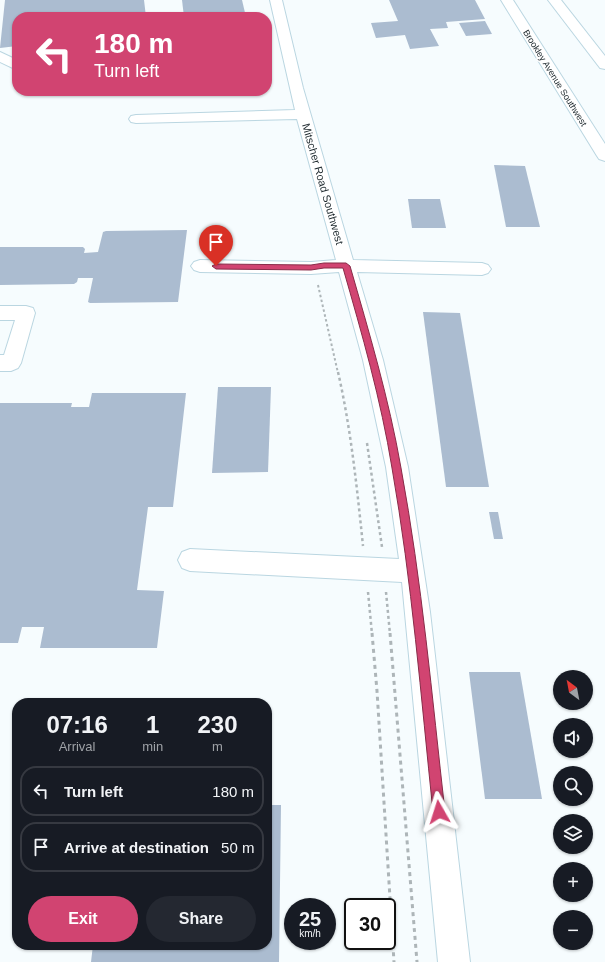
<!DOCTYPE html>
<html lang="en">
<head>
<meta charset="utf-8">
<style>
  body { margin:0; font-family:Arial,sans-serif; background:#242831; color:#f1f3f6; height:100vh; display:flex; flex-direction:column; font-size:15px; white-space:nowrap }
  * { box-sizing:border-box; margin:0 }
  p { font-size:13px; color:#9ea1a6 }
  .icon { flex:none; width:22px; height:22px; fill:none; stroke:currentColor; stroke-width:2; stroke-linecap:round; stroke-linejoin:round }
  .map { position:relative; flex:1; overflow:hidden }
  .sheet { position:absolute; left:12px; top:698px; width:260px; height:252px; display:flex; flex-direction:column; background:#171b24; border-radius:16px; box-shadow:0 1px 3px #0004 }
  .sheet>* { flex:none }
  .banner { position:absolute; left:12px; top:12px; width:260px; height:84px; border-radius:16px; box-shadow:0 1px 3px #0004; background:#d14471; color:#fff; overflow:hidden }
  .needle { width:26px; rotate:328deg }
  .tools { position:absolute; left:553px; top:670px; display:grid; gap:8px }
  .tools a { display:grid; place-items:center; width:40px; height:40px; border-radius:50%; background:#171b24; box-shadow:0 1px 3px #0004; font-size:20px }
  .speed { position:absolute; left:284px; top:898px; display:flex; gap:8px; font-size:20px; font-weight:700; text-align:center }
  .speed>* { display:grid; place-content:center; width:52px; height:52px; border-radius:50%; background:#171b24; box-shadow:0 1px 3px #0004; line-height:1 }
  .speed small { font-size:10px; font-weight:400 }
  .speed .limit { border:2px solid #111; border-radius:6px; background:#fff; color:#111 }
  .pin { position:absolute; display:grid; place-items:center; width:34px; height:34px; color:#fff; margin:-41px -17px; border-radius:50% 50% 50% 0; rotate:-45deg; box-shadow:0 0 4px #0007 }
  .pin .icon { rotate:45deg }
  .me { position:absolute; width:44px; margin:-22px; rotate:354deg; stroke-linejoin:round; filter:drop-shadow(0 0 3px #0008) }
  .turn { display:flex; align-items:center; gap:14px; height:84px; padding:0 16px; font-size:18px }
  .turn .icon { width:52px; height:52px; stroke-width:2.5 }
  .turn b { display:block; font-size:28px; line-height:34px }
  .eta { display:flex; justify-content:space-evenly; align-items:center; height:68px; text-align:center }
  .eta b { font-size:24px; font-weight:700; line-height:28px }
  .primary-button { display:flex; gap:8px; margin-top:auto; padding:8px 16px }
  .primary-button a { flex:1; height:46px; border-radius:24px; background:#d14471; color:#fff; font-size:16px; font-weight:700; line-height:46px; text-align:center }
  .primary-button a+a { background:#242831; color:#f1f3f6 }
  ul { padding:0; list-style:none }
  li { display:flex; align-items:center; gap:12px; height:50px; margin:0 8px 6px; padding:0 8px; border:2px solid #363941; border-radius:16px }
  li div { flex:1 }
  li b { display:block; font-size:15px }
  li em { font-style:normal }
  .map>svg:first-child { display:block }
</style>
</head>
<body>
<div class="map">
<svg width="605" height="962" viewBox="0 0 605 962">
  <rect width="100%" height="100%" fill="#f6fcfe"/>
  <g fill="#abbcd0">
    <path d="M5,0H144L146,17H17V46L0,48Z"/>
    <path d="M182,0H242L246,17H184Z"/>
    <path d="M389,0H475L485,19L446,22L448,28L430,29L439,46L410,49L405,35L376,38L371,23L398,21Z"/>
    <path d="M485,21L492,34L466,36L459,23Z"/>
    <path d="M494,165L525,166L540,227H506Z"/>
    <path d="M408,199H440L446,228H412Z"/>
    <path d="M187,230L178,302L90,303L88,302L93,278H78L77,282L74,284L0,285V247H83L85,249L84,253L98,252L103,232L106,231Z"/>
    <path d="M423,312L460,313L489,487H446Z"/>
    <path d="M218,387H271L268,472L212,473Z"/>
    <path d="M92,393H186L173,507H148L137,590L164,591L157,648H40L44,627H22L18,643H0V403H72L71,407H89Z"/>
    <path d="M489,512H498L503,539H494Z"/>
    <path d="M469,672H520L542,799H485Z"/>
    <path d="M267,805H281L279,962H91L93,945H267Z"/>
  </g>
  <g fill="none" stroke-linecap="round" stroke-linejoin="round">
    <g stroke="#bad6e1" stroke-width="2">
      <g id="minor">
        <path d="M270,0H282L303,88L353,260L482,263L488,265L491,269L488,273L482,275L357,272L383,360L408,467L430,612L470,962H438L402,582L190,571L182,568L178,560L182,552L190,549L399,559L386,467L363,360L339,272L311,274L200,272L194,270L191,266L194,262L200,260L311,262L336,260L297,119L136,123L131,122L129,119L131,116L136,115L295,110Z"/>
        <path d="M501,0H513L605,144V161L599,159L597,156Z"/>
        <path d="M0,52L17,60V70L0,62Z"/>
        <path d="M0,306H26L33,308L35,313L21,363L18,368L11,371H0V355H4L15,320H0Z"/>
      </g>
    </g>
    <g stroke="#bad6e1" stroke-width="2">
      <path id="major" d="M548,0H561L605,56V69L600,68Z"/>
    </g>
    <path stroke="#adb5b8" stroke-width="2" stroke-dasharray="2.5 2.5" stroke-linecap="butt" d="M318,285L338,373"/>
    <g stroke="#adb5b8" stroke-width="2.5" stroke-dasharray="3 3" stroke-linecap="butt">
      <path d="M338,372C351,429 357,488 363,546"/>
      <path d="M367,443L382,547"/>
      <path d="M368,592L372,634"/>
      <path d="M386,592L390,634"/>
    </g>
    <g stroke="#adb5b8" stroke-width="3" stroke-dasharray="4 4" stroke-linecap="butt">
      <path d="M372,633L377,691L394,962"/>
      <path d="M390,633L417,962"/>
    </g>
    <use href="#minor" fill="#fff" fill-rule="evenodd"/>
    <use href="#major" fill="#fff" fill-rule="evenodd"/>
  </g>
  <path fill="#d14471" stroke="#882c49" d="M324,263H346L350,266C369,332 389,399 401,468C422,582 432,697 445,812L443,817L439,818L435,817L433,812C421,697 412,582 392,468C381,400 362,334 343,268H324L311,270L216,269L212,266L216,264L311,265Z"/>
  <g text-anchor="middle" stroke-width="3" stroke-linejoin="round" paint-order="stroke">
    <g font-size="9" fill="#1d282d" stroke="#fff">
      <text transform="translate(555 78) rotate(58)" y="3">Brookley Avenue Southwest</text>
    </g>
    <g font-size="11" fill="#1d282d" stroke="#fff">
      <text transform="translate(323 184) rotate(74)" y="4">Mitscher Road Southwest</text>
    </g>
  </g>
</svg>
<div class="tools">
<a><svg class="needle" viewBox="-14 -14 28 28"><path d="M0-13l5 13h-10z" fill="#e53935"/><path d="M0 13l5-13h-10z" fill="#9ea1a6"/></svg></a>
<a><svg class="icon" aria-label="sound" viewBox="0 0 24 24"><path d="M4 9h4l5-4v14l-5-4H4zM17 9q2 3 0 6"/></svg></a>
<a><svg class="icon" aria-label="search" viewBox="0 0 24 24"><circle cx="10" cy="10" r="6"/><path d="M15 15l6 6"/></svg></a>
<a><svg class="icon" aria-label="layers" viewBox="0 0 24 24"><path d="M12 4l9 5-9 5-9-5zM3 14l9 5 9-5"/></svg></a>
<a>+</a>
<a>−</a>
</div>
<div class="speed"><div>25<small>km/h</small></div><div class="limit">30</div></div>
<div class="pin" style="left:216px;top:266px;background:#d93025"><svg class="icon" aria-label="arrive" viewBox="0 0 24 24"><path d="M6 21V4h12l-3 4 3 4H6"/></svg></div>
<svg class="me" style="left:439px;top:812px" viewBox="-20 -20 40 40"><path d="M0-17L14 15 0 8-14 15z" fill="#d14471" stroke="#fff" stroke-width="4"/></svg>
<div class="banner">
<div class="turn"><svg class="icon" aria-label="left" viewBox="0 0 24 24"><path d="M17 20v-9H6M10 6l-5 5 5 5"/></svg><div><b>180 m</b>Turn left</div></div>
</div>
<section class="sheet">
<div class="eta">
<div><b>07:16</b><p>Arrival</p></div>
<div><b>1</b><p>min</p></div>
<div><b>230</b><p>m</p></div>
</div>
<ul>
<li><svg class="icon" aria-label="left" viewBox="0 0 24 24"><path d="M17 20v-9H6M10 6l-5 5 5 5"/></svg><div><b>Turn left</b></div><em>180 m</em></li>
<li><svg class="icon" aria-label="arrive" viewBox="0 0 24 24"><path d="M6 21V4h12l-3 4 3 4H6"/></svg><div><b>Arrive at destination</b></div><em>50 m</em></li>
</ul>
<div class="primary-button"><a>Exit</a><a>Share</a></div>
</section>
</div>
</body>
</html>
